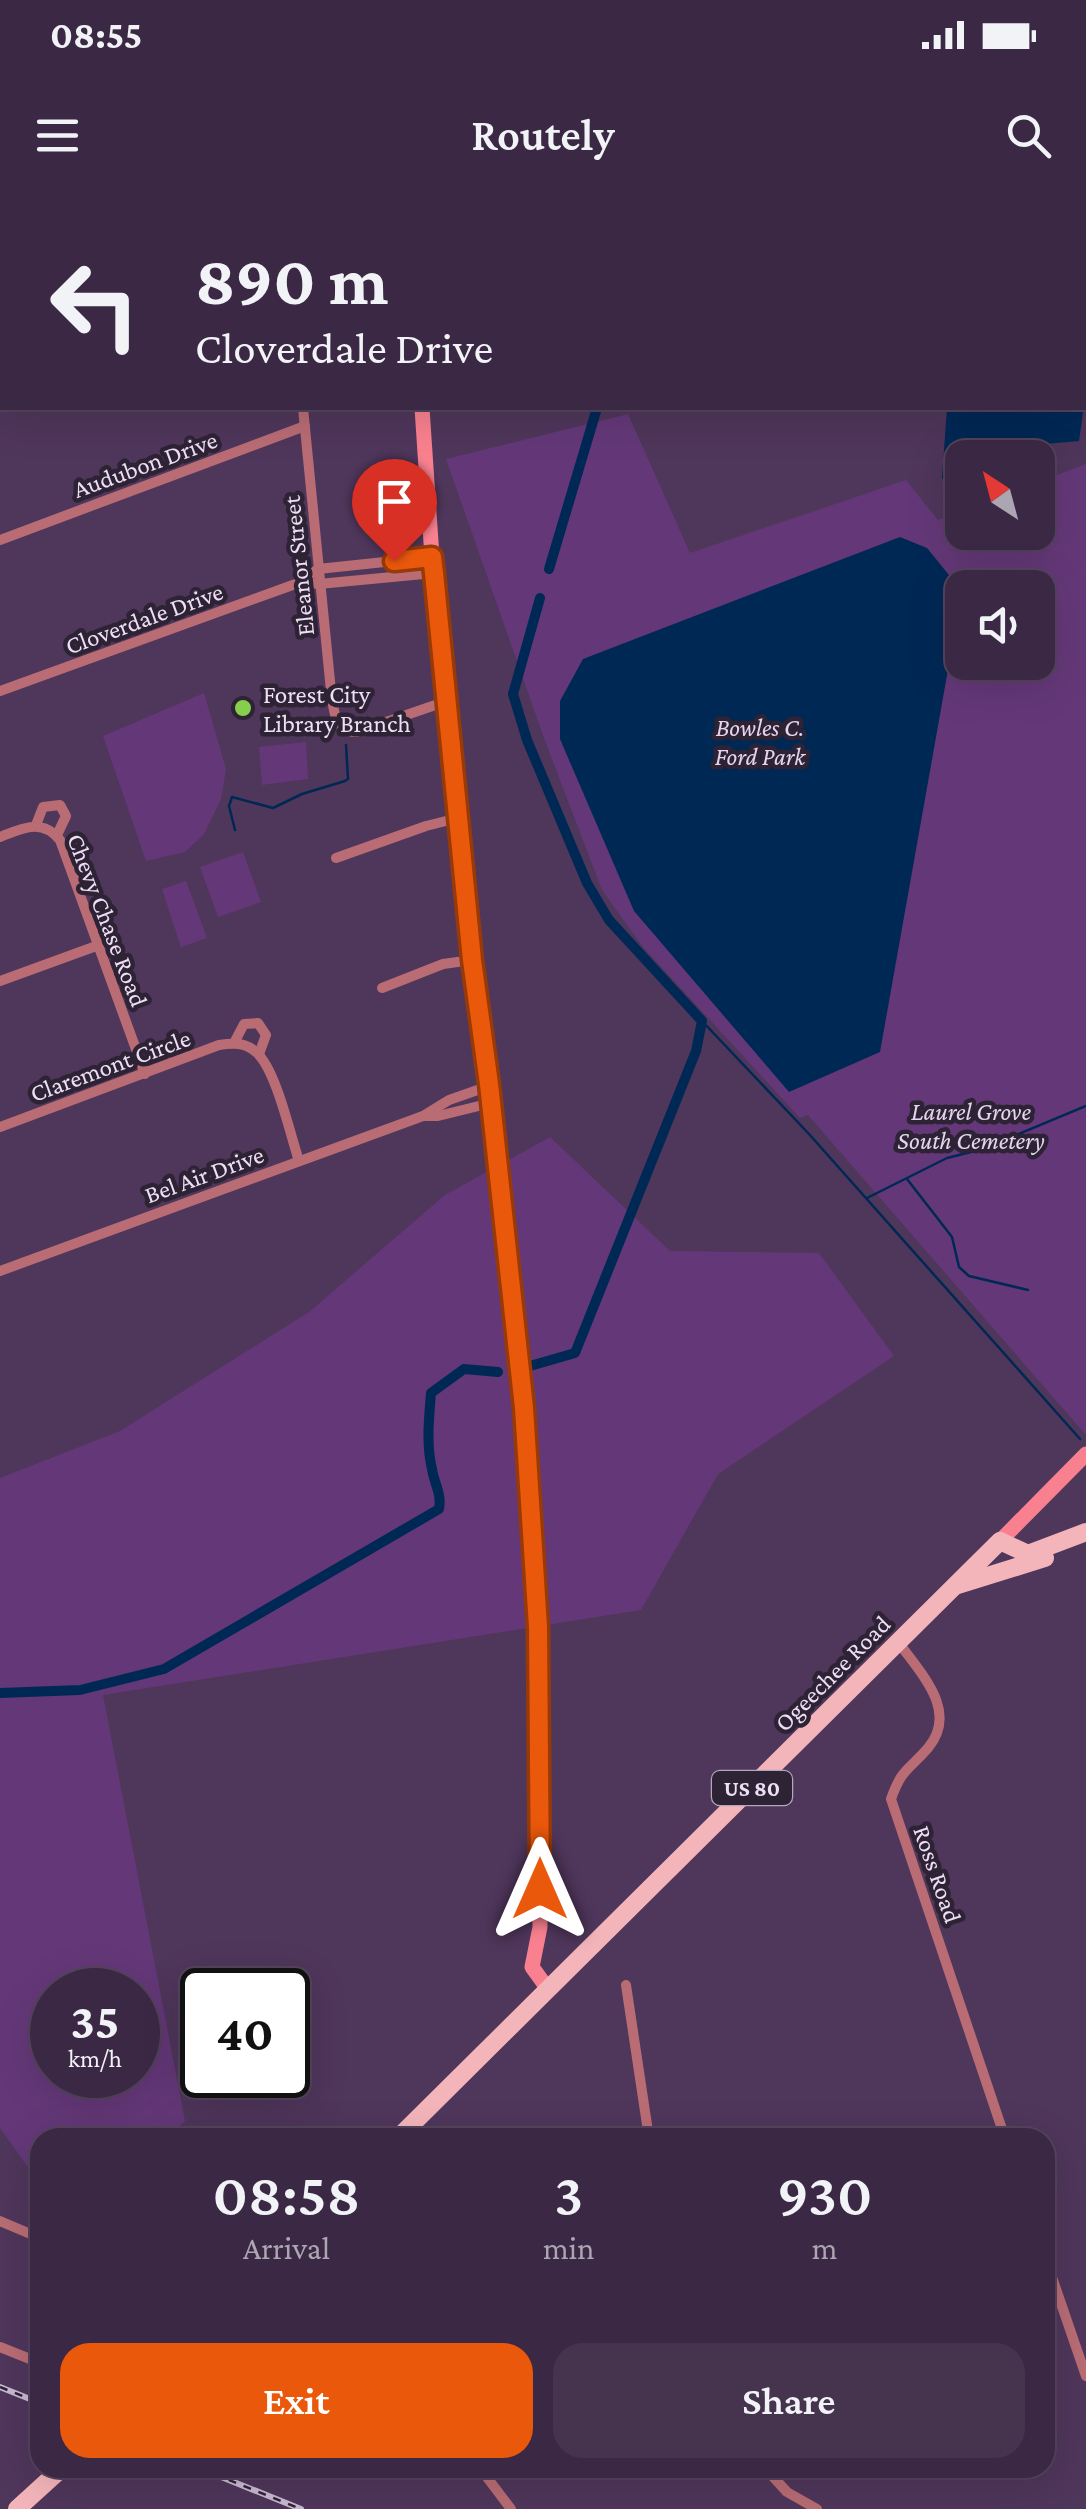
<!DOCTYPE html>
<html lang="en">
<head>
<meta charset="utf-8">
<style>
  body { margin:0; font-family:"Crimson Pro",serif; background:#46344f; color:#f1f3f6; height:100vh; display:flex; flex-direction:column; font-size:38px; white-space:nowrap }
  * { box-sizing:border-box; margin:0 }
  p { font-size:32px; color:#aca6b2 }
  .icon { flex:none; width:55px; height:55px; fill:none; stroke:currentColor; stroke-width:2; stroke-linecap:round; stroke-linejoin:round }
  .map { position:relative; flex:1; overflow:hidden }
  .side { position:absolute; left:30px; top:1928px; width:1025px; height:350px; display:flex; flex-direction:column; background:#3b2844; border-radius:30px; box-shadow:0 10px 40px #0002,0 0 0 2px #54445d }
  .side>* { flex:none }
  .hud { position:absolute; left:0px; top:0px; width:1088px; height:210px; box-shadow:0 10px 40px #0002,0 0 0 2px #54445d; background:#3b2844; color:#f1f3f6; overflow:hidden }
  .needle { width:65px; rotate:324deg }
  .tools { position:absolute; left:945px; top:240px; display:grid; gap:20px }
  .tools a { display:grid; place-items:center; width:110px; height:110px; border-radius:20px; background:#3b2844; box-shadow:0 10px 40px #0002,0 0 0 2px #54445d; font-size:50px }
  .speed { position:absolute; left:30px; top:1768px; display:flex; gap:20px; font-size:50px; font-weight:700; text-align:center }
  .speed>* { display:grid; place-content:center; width:130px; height:130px; border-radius:50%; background:#3b2844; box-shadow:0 10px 40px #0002,0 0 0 2px #54445d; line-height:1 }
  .speed small { font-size:25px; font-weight:400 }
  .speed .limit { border:5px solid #111; border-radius:15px; background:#fff; color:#111 }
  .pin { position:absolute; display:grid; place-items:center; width:85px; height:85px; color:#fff; margin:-102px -42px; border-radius:50% 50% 50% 0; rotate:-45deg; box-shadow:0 0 10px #0007 }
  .pin .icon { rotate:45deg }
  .me { position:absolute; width:110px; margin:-55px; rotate:0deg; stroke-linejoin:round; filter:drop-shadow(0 0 8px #0008) }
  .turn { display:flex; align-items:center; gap:35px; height:210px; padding:0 30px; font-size:45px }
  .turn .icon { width:130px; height:130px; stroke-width:2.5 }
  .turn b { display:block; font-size:70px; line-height:85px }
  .eta { display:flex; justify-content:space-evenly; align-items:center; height:170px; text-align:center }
  .eta b { font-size:60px; font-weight:600; line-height:70px }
  .button { display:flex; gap:20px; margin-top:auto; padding:20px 30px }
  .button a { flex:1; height:115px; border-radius:30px; background:#ea580c; color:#fff; font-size:40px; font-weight:600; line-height:115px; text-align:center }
  .button a+a { background:#46344f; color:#f1f3f6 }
  .status { display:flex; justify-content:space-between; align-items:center; height:70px; padding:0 50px; background:#3b2844; direction:ltr }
  .status svg { height:28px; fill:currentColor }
  header { display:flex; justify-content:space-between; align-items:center; height:130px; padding:0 30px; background:#3b2844; font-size:45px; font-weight:600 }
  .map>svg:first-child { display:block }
</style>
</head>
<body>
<div class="status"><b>08:55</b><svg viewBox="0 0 49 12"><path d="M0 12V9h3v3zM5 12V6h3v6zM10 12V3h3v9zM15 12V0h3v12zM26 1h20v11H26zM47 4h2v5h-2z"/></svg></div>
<header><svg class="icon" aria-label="menu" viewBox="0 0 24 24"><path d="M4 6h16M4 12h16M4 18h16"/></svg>Routely<svg class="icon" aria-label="search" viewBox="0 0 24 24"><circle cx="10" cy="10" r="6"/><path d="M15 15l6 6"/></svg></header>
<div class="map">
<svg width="1086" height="2309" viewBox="0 0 1086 2309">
  <rect width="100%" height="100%" fill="#4f365b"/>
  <g fill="#643878" fill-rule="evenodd">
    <path d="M628,214L690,353L906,280L938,320L962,310V332H1038V282L1086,264V1235L808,915L800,918L643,747L602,690L544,538L446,259ZM962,388H1038V462H962Z"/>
    <path d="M204,493L226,569L221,599L204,634L185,652L146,661L103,536Z"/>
    <path d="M306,542L308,579L262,585L259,547Z"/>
    <path d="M243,652L261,702L218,717L200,667Z"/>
    <path d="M186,681L207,738L181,747L162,689Z"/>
    <path d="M550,937L670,1051L819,1053L894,1156L718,1274L641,1410L103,1495L185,1921L169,1937L40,1938V1984L0,1928V1278L120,1231L309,1112L445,995ZM52,1790H138V1875H52Z"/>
  </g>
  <g fill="#002855">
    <path d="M1086,190L1079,241L1000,248L993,257L962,258V297L958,301L942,278L947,208H1085Z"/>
    <path d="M900,337L927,348L962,391L880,852L789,892L634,711L560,539V501L583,459Z"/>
  </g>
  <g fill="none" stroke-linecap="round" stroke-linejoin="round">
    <g stroke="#002855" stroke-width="2.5">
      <path d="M235,630L229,606L232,597L273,608L302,594L345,581L348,579L346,545"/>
      <path d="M702,821L809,934L1080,1239"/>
      <path d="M907,979L952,1037L959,1067L969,1076L1028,1090"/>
      <path d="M867,998L947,958L983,949L1086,906"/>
    </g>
    <g stroke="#002855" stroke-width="10">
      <path d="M653,2V0"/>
      <path d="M549,369L597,208"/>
      <path d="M530,1166L575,1153L696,851L702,821L609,720L587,683L527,540L513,494L540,398"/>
      <path d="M0,1493L80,1490L164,1469L439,1309C442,1294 434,1283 432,1269C426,1244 429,1218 431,1193L464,1169L498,1172"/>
    </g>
    <g stroke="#b96c74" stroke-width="10">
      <path d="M281,0L282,2"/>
      <path d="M179,2L186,0"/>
      <path d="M0,70L2,69"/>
      <path d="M0,202L2,201"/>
      <path d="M303,208L331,491C334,509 333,532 357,532L447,501"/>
      <path d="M0,340L305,226"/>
      <path d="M301,382L319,384L434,373"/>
      <path d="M0,491L301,382L318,369L432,357"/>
      <path d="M36,625L43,607L60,605L66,616L57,635"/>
      <path d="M0,637C23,628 42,618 60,640L145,874"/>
      <path d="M336,658L426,626L458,618"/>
      <path d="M0,781L99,745"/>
      <path d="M382,788L443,764L472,760"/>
      <path d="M234,843L244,824L258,823L266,835L259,854"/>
      <path d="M424,916H438L491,903"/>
      <path d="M0,927L219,845C232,843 245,842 256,852C276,869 290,934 299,961"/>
      <path d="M0,1071L423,916L449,900L489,886"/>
      <path d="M899,1443C921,1474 959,1511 928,1548C908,1571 902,1568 891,1599L1005,1938"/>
      <path d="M626,1785L649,1938"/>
      <path d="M0,2021L40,2038"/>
      <path d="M1045,2057L1086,2176"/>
      <path d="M0,2147L40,2163"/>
      <path d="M480,2268L511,2309"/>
      <path d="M765,2268L787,2292L817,2309"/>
    </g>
    <g stroke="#f9818f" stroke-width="15">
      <path d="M414,0V2"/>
      <path d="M422,208L432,357L472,760L489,883L524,1208L538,1427L540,1727L532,1767L548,1789"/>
      <path d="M1000,1341L1086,1254"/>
    </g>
    <g stroke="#f4b5ba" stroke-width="18">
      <path d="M955,1386L1045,1358"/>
      <path d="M398,1938L1000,1341L1028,1354L1086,1332"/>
      <path d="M17,2309L62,2268"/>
    </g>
    <g stroke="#c9b8d2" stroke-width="6">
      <g id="rail">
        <path d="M0,2187L40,2203"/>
        <path d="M199,2268L301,2309"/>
      </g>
    </g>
    <use href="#rail" stroke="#2e2334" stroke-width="2.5" stroke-dasharray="8" stroke-linecap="butt"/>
  </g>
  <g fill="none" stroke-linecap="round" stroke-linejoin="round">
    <g stroke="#983908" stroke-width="25">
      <path id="route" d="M394,361L432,357L434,373L472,760L489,884L524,1208L538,1427L540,1689"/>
    </g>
    <use href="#route" stroke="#ea580c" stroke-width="18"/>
  </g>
  <circle fill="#85cf4c" stroke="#2e2334" stroke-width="4" cx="243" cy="508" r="10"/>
  <g text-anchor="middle" stroke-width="9" stroke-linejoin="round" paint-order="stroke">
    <rect fill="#2e2334" stroke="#b4a7bc" stroke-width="2.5" x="712" y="1571" width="80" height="34" rx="8"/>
    <g font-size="22" font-weight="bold" fill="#eedff6">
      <text x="752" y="1596">US 80</text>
    </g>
    <g font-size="25" fill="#eedff6" stroke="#2e2334">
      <text transform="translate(145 264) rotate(-20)" y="9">Audubon Drive</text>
      <text transform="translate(298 366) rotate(-96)" y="9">Eleanor Street</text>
      <text transform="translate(144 418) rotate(-20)" y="9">Cloverdale Drive</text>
      <text transform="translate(108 720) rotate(69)" y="9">Chevy Chase Road</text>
      <text transform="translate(110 865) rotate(-20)" y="9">Claremont Circle</text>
      <text transform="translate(204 974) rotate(-20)" y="9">Bel Air Drive</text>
      <text transform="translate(832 1473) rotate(-45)" y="9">Ogeechee Road</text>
      <text transform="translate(938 1674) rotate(71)" y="9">Ross Road</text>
    </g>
    <g font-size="25" fill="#eedff6" stroke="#2e2334" text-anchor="start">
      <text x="263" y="503">Forest City<tspan x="263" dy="29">Library Branch</tspan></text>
    </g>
    <g font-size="25" font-style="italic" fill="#e5d5ee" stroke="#2e2334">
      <text x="760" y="536">Bowles C.<tspan x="760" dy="29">Ford Park</tspan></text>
      <text x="971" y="920">Laurel Grove<tspan x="971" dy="29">South Cemetery</tspan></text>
    </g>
  </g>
</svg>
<div class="tools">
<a><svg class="needle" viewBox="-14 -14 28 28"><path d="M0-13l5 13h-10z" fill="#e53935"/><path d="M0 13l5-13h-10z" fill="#aca6b2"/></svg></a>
<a><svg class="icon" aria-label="sound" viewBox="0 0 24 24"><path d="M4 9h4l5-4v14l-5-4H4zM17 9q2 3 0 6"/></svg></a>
</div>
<div class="speed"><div>35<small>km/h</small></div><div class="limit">40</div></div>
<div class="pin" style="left:394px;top:361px;background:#d93025"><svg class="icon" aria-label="arrive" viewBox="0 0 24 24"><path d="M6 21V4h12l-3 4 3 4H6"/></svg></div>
<svg class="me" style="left:540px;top:1689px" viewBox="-20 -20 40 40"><path d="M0-17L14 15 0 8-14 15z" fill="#ea580c" stroke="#fff" stroke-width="4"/></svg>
<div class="hud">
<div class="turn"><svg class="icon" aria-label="left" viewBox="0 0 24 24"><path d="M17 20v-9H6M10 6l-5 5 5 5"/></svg><div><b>890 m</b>Cloverdale Drive</div></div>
</div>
<section class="side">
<div class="eta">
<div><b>08:58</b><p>Arrival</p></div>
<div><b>3</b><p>min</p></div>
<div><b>930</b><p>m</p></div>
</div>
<div class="button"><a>Exit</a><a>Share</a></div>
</section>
</div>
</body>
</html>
